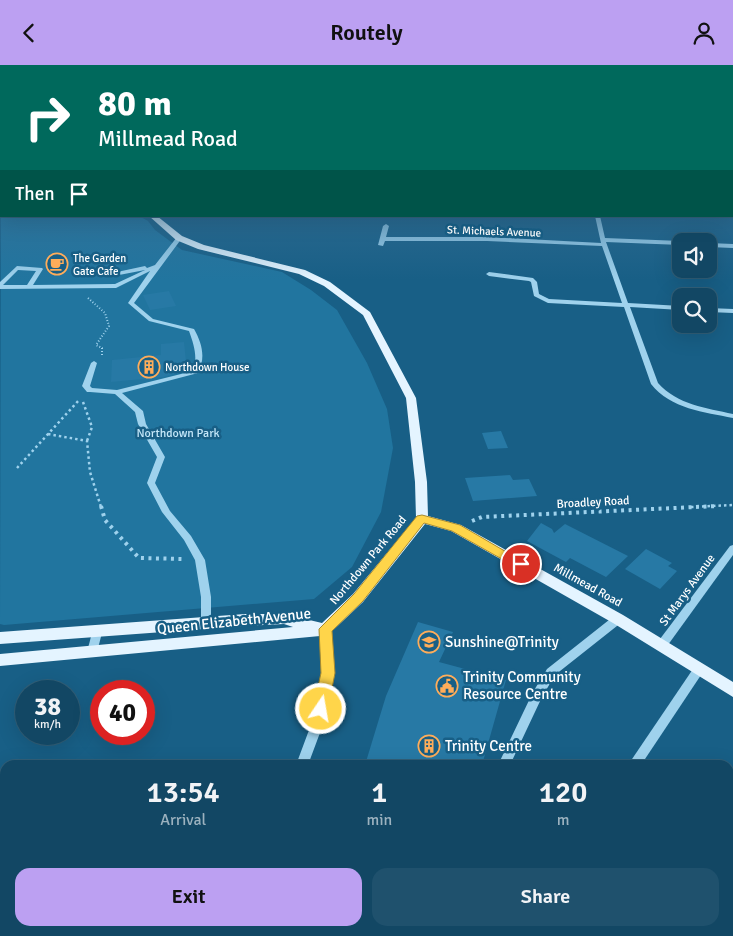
<!DOCTYPE html>
<html lang="en">
<head>
<meta charset="utf-8">
<style>
  body { margin:0; font-family:Signika,sans-serif; background:#1f516d; color:#f1f3f6; height:100vh; display:flex; flex-direction:column; font-size:19px; white-space:nowrap }
  * { box-sizing:border-box; margin:0 }
  p { font-size:16px; color:#9cb2bf }
  .icon { flex:none; width:28px; height:28px; fill:none; stroke:currentColor; stroke-width:2; stroke-linecap:round; stroke-linejoin:round }
  .map { position:relative; flex:1; overflow:hidden }
  .drawer { position:absolute; left:0px; top:695px; width:734px; height:176px; display:flex; flex-direction:column; background:#124764; border-radius:15px 15px 0 0; box-shadow:0 5px 20px #0002,0 0 0 1px #315f78 }
  .drawer>* { flex:none }
  .top-card { position:absolute; left:0px; top:0px; width:734px; height:152px; box-shadow:0 5px 20px #0002,0 0 0 1px #315f78; background:#00695c; color:#fff; overflow:hidden }
  .tools { position:absolute; left:672px; top:168px; display:grid; gap:10px }
  .tools a { display:grid; place-items:center; width:45px; height:45px; border-radius:10px; background:#124764; box-shadow:0 5px 20px #0002,0 0 0 1px #315f78; font-size:25px }
  .speed { position:absolute; left:15px; top:615px; display:flex; gap:10px; font-size:25px; font-weight:700; text-align:center }
  .speed>* { display:grid; place-content:center; width:65px; height:65px; border-radius:50%; background:#124764; box-shadow:0 5px 20px #0002,0 0 0 1px #315f78; line-height:1 }
  .speed small { font-size:12px; font-weight:400 }
  .speed .limit { border:8px solid #d22; background:#fff; color:#111 }
  .pin { position:absolute; display:grid; place-items:center; width:42px; height:42px; color:#fff; margin:-21px; border:2px solid #fff; border-radius:50%; box-shadow:0 1px 5px #0007 }
  .me { position:absolute; width:55px; margin:-28px; rotate:12deg; stroke-linejoin:round; filter:drop-shadow(0 0 4px #0008) }
  .turn { display:flex; align-items:center; gap:18px; height:105px; padding:0 15px; font-size:22px }
  .turn .icon { width:65px; height:65px; stroke-width:2.5 }
  .turn b { display:block; font-size:35px; line-height:42px }
  .then { display:flex; align-items:center; height:48px; padding:0 15px; background:#0003; gap:10px; font-size:19px }
  .eta { display:flex; justify-content:space-evenly; align-items:center; height:85px; text-align:center }
  .eta b { font-size:30px; font-weight:600; line-height:35px }
  .cta { display:flex; gap:10px; margin-top:auto; padding:10px 15px }
  .cta a { flex:1; height:58px; border-radius:15px; background:#bca0f2; color:#111; font-size:20px; font-weight:600; line-height:58px; text-align:center }
  .cta a+a { background:#1f516d; color:#f1f3f6 }
  header { display:flex; justify-content:space-between; align-items:center; height:65px; padding:0 15px; background:#bca0f2; color:#111; font-size:22px; font-weight:600 }
  .map>svg:first-child { display:block }
</style>
</head>
<body>
<header><svg class="icon" aria-label="back" viewBox="0 0 24 24"><path d="M15 5l-7 7 7 7"/></svg>Routely<svg class="icon" aria-label="person" viewBox="0 0 24 24"><circle cx="12" cy="8" r="4"/><path d="M4 21q1-7 8-7t8 7"/></svg></header>
<div class="map">
<svg width="733" height="871" viewBox="0 0 733 871">
  <rect width="100%" height="100%" fill="#185f86"/>
  <path fill="#21759f" d="M1,103V151H139L148,156L155,165L182,185L282,207L311,225L337,245L367,298L387,344L393,383L381,447L352,502L314,534L4,560L0,559Z"/>
  <g fill="#2779a5">
    <path d="M169,226L176,241L150,245L143,230Z"/>
    <path d="M184,277L187,306L163,312L111,317L112,295L161,290V279Z"/>
    <path d="M501,366L508,383L488,384L482,368Z"/>
    <path d="M510,410L513,415L529,414L537,431L473,436L465,413Z"/>
    <path d="M541,458L552,464L554,468L565,459L628,491L606,512L570,493L566,497L527,476Z"/>
    <path d="M646,484L672,498L668,501L677,506L660,524L625,504Z"/>
    <path d="M418,557L453,567L439,597L506,615L482,700H365L386,631Z"/>
  </g>
  <g fill="none" stroke-linecap="round" stroke-linejoin="round">
    <path stroke="#9fd2ed" stroke-width="2" stroke-dasharray="1 2" stroke-linecap="butt" d="M88,233L105,248L109,261L96,280L102,283V290"/>
    <g stroke="#9fd2ed" stroke-width="2.5" stroke-dasharray="2.5 3" stroke-linecap="butt">
      <path d="M83,337L92,362L87,376"/>
      <path d="M48,369L87,376L90,407L101,442"/>
      <path d="M17,403L80,334"/>
      <path d="M691,442L733,440"/>
    </g>
    <g stroke="#9fd2ed" stroke-width="4" stroke-dasharray="3 4.5" stroke-linecap="butt">
      <path d="M101,441L105,455L139,493L183,494"/>
      <path d="M472,456L482,452L717,441"/>
    </g>
    <g fill="#9fd2ed" fill-rule="evenodd">
      <rect x="0" y="122" width="1" height="2"/>
      <path d="M595,151H600L605,173L681,176V180L606,177L628,238L681,241V245L630,242L658,318C678,340 706,343 733,349V353C704,347 671,344 651,319L624,242L548,238L534,231L531,217L529,216L489,211L486,209L489,207L533,213L537,217L539,229L549,234L622,238L602,181L487,176H385L383,181L378,180L383,161L386,159L389,161L386,172H487L601,178Z"/>
      <path d="M177,172L182,173L134,238L153,254L194,264C202,278 206,293 198,308L122,328L143,346L146,359L165,392L155,418L170,446L191,471L205,495L211,532V557L210,560L206,561L202,560L201,557V532L195,495L184,475L162,447L147,418L157,392L138,359L135,347L115,329L90,327H87L82,321L91,298L94,296L97,298L90,321L92,323L117,325L193,306C198,292 194,280 189,266L149,256L128,238L150,206L116,223L0,224V217L17,201L42,203L43,204L33,220L115,219L145,205L119,210L117,209V207L145,201L147,203L155,200ZM18,205L36,206L27,220H3Z"/>
      <path d="M709,178L733,179V183L709,182Z"/>
      <path d="M709,243L733,244V248L709,247Z"/>
      <path d="M733,480V490L665,584L661,585L657,584L656,581L657,578L730,481Z"/>
      <path d="M618,550L622,551L623,554L622,557L555,610L542,632L510,700H498L533,627L547,604L614,551Z"/>
      <path d="M98,560L102,561L103,564L97,587L96,590L92,591L88,590L87,587L93,564L94,561Z"/>
      <path d="M325,560L329,561L330,564L334,608L324,657L308,700H296L312,657L322,608L320,564L321,561Z"/>
      <path d="M699,600L703,601L705,604L641,700H628L695,601Z"/>
      <rect x="0" y="851" width="5" height="14"/>
      <path d="M94,866H121L123,871H96Z"/>
      <path d="M222,866H236L234,871H220Z"/>
      <path d="M514,866H529L527,871H512Z"/>
    </g>
    <g fill="#e4f4ff" fill-rule="evenodd">
      <rect x="732" y="146" width="1" height="4"/>
      <path d="M149,151H157L182,171L204,180L305,205L330,217L370,247L416,333L427,417L428,451L461,460L623,550L733,617V632L613,558L451,466L425,459L363,537L330,568L320,571L0,601V589L293,562L284,559L245,561L0,579V567L245,549H284L322,558L353,529L416,453L415,417L406,333L363,250L324,221L299,209L198,184L176,175Z"/>
    </g>
  </g>
  <linearGradient id="sky" x2="0" y2="1"><stop stop-color="#0d344a"/><stop offset="0.43" stop-color="#376f95"/><stop offset="1" stop-color="#376f95" stop-opacity="0"/></linearGradient>
  <rect width="733" height="215" fill="url(#sky)"/>
  <path fill="#ffd54a" stroke="#a68a30" d="M422,450L460,460L527,499L521,504L516,502L452,466L424,458L363,536L332,566L335,608L328,644L326,649L321,651L315,649L313,644L321,608L319,564L354,529L417,451Z"/>
  <defs>
    <g id="cafe-ring" transform="scale(1.125)"><circle r="9.5" fill="#185f86" stroke="#ffad5a" stroke-width="1.5"/><path d="M-5.5-4.5H6V0H3Q3 3.5 0 3.5H-2.5Q-5.5 3.5-5.5 0ZM3-3.2v2h1.7v-2ZM-6 4.5H4V6H-6Z" fill="#ffad5a"/></g>
    <g id="building-ring" transform="scale(1.125)"><circle r="9.5" fill="#185f86" stroke="#ffad5a" stroke-width="1.5"/><path d="M-4-6H4V6H1V3H-1V6H-4ZM-2.5-4.3h1.7v1.8h-1.7ZM.8-4.3h1.7v1.8H.8ZM-2.5-1h1.7V.8h-1.7ZM.8-1h1.7V.8H.8Z" fill="#ffad5a"/></g>
    <g id="school-ring" transform="scale(1.125)"><circle r="9.5" fill="#185f86" stroke="#ffad5a" stroke-width="1.5"/><path d="M0-5L7-2L0 1L-7-2ZM-4 1L0 2.5L4 1V4Q0 6-4 4Z" fill="#ffad5a"/></g>
    <g id="civic-ring" transform="scale(1.125)"><circle r="9.5" fill="#185f86" stroke="#ffad5a" stroke-width="1.5"/><path d="M-.6-6.5H3V-4.5H.6V-3L4-1V1h2V6H-6V1h2V-1L-.6-3ZM-1.2 2.5V6h2.4V2.5Z" fill="#ffad5a"/></g>
  </defs>
  <g fill-rule="evenodd">
    <use href="#cafe-ring" x="57" y="199"/>
    <use href="#building-ring" x="149" y="302"/>
    <use href="#school-ring" x="429" y="577"/>
    <use href="#civic-ring" x="447" y="621"/>
    <use href="#building-ring" x="429" y="681"/>
  </g>
  <g text-anchor="middle" stroke-width="5" stroke-linejoin="round" paint-order="stroke">
    <g font-size="11" fill="#fff" stroke="#185f86">
      <text transform="translate(494 166) rotate(2)" y="4">St. Michaels Avenue</text>
    </g>
    <g font-size="11" fill="#fff" stroke="#185f86" text-anchor="start">
      <text x="73" y="197">The Garden<tspan x="73" dy="13">Gate Cafe</tspan></text>
      <text x="165" y="306">Northdown House</text>
    </g>
    <g font-size="12" fill="#c4e7f9" stroke="#185f86">
      <text x="178" y="372">Northdown Park</text>
    </g>
    <g font-size="12" fill="#fff" stroke="#185f86">
      <text transform="translate(593 437) rotate(-3)" y="4">Broadley Road</text>
      <text transform="translate(368 495) rotate(-50)" y="4">Northdown Park Road</text>
      <text transform="translate(588 520) rotate(29)" y="4">Millmead Road</text>
      <text transform="translate(687 525) rotate(-54)" y="4">St Marys Avenue</text>
    </g>
    <g font-size="15" fill="#fff" stroke="#185f86">
      <text transform="translate(234 556) rotate(-6)" y="5">Queen Elizabeth Avenue</text>
    </g>
    <g font-size="15" fill="#fff" stroke="#185f86" text-anchor="start">
      <text x="445" y="582">Sunshine@Trinity</text>
      <text x="463" y="617">Trinity Community<tspan x="463" dy="17">Resource Centre</tspan></text>
      <text x="445" y="686">Trinity Centre</text>
    </g>
  </g>
</svg>
<div class="tools">
<a><svg class="icon" aria-label="sound" viewBox="0 0 24 24"><path d="M4 9h4l5-4v14l-5-4H4zM17 9q2 3 0 6"/></svg></a>
<a><svg class="icon" aria-label="search" viewBox="0 0 24 24"><circle cx="10" cy="10" r="6"/><path d="M15 15l6 6"/></svg></a>
</div>
<div class="speed"><div>38<small>km/h</small></div><div class="limit">40</div></div>
<div class="pin" style="left:521px;top:499px;background:#d93025"><svg class="icon" aria-label="arrive" viewBox="0 0 24 24"><path d="M6 21V4h12l-3 4 3 4H6"/></svg></div>
<svg class="me" style="left:321px;top:644px" viewBox="-20 -20 40 40"><circle r="17" fill="#ffd54a" stroke="#fff" stroke-width="3"/><path d="M0-11L8 9 0 5-8 9z" fill="#fff"/></svg>
<div class="top-card">
<div class="turn"><svg class="icon" aria-label="right" viewBox="0 0 24 24"><path d="M7 20v-9h11M14 6l5 5-5 5"/></svg><div><b>80 m</b>Millmead Road</div></div>
<div class="then">Then<svg class="icon" aria-label="arrive" viewBox="0 0 24 24"><path d="M6 21V4h12l-3 4 3 4H6"/></svg></div>
</div>
<section class="drawer">
<div class="eta">
<div><b>13:54</b><p>Arrival</p></div>
<div><b>1</b><p>min</p></div>
<div><b>120</b><p>m</p></div>
</div>
<div class="cta"><a>Exit</a><a>Share</a></div>
</section>
</div>
</body>
</html>
